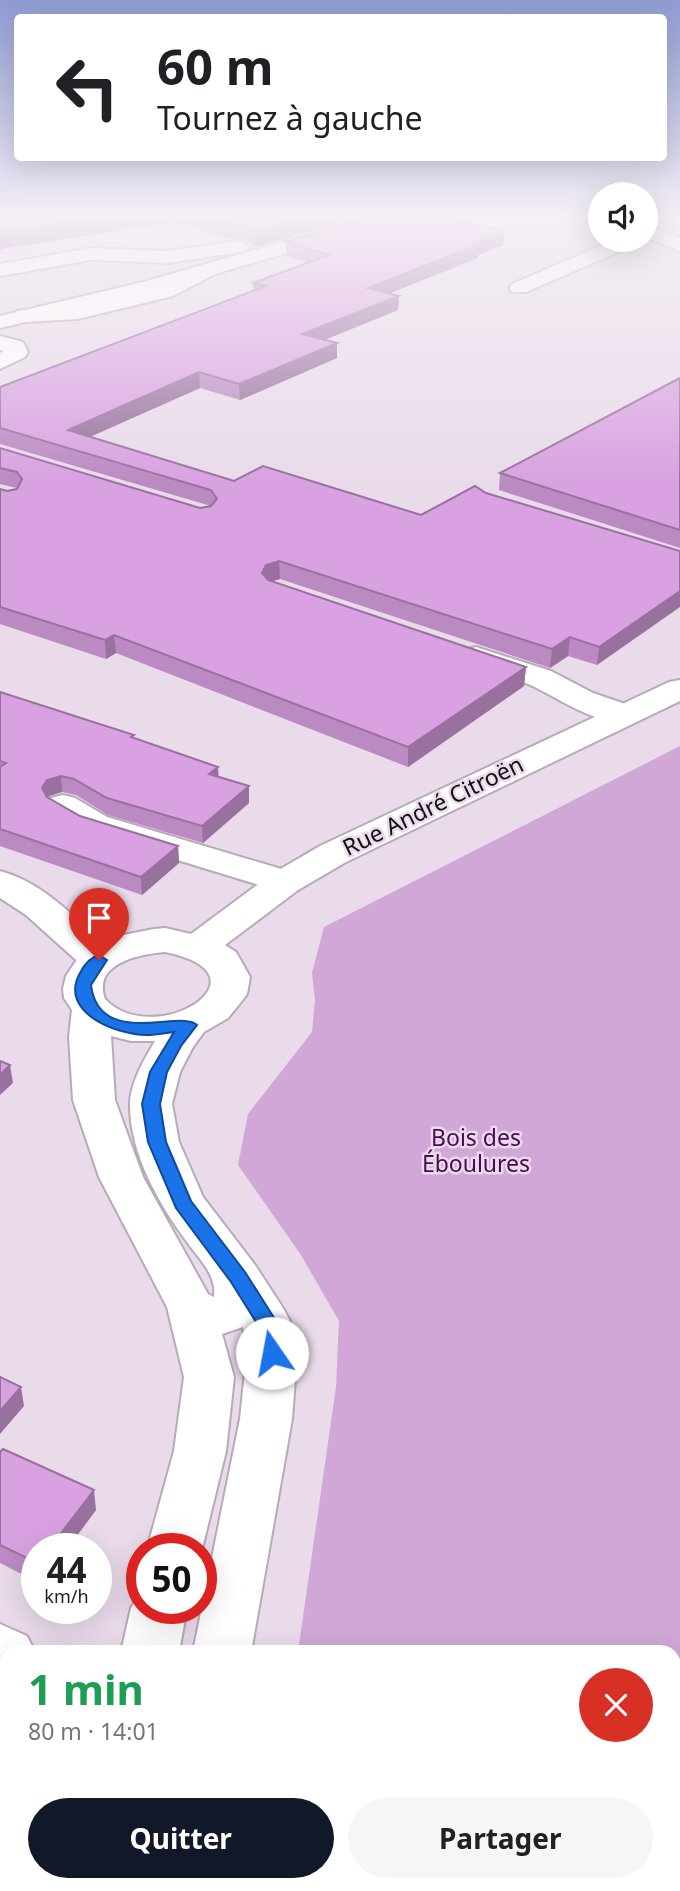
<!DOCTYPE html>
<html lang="fr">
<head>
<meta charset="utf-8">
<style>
  body { margin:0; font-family:"Noto Sans",sans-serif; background:#f6f6f6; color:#202124; height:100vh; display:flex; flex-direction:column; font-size:26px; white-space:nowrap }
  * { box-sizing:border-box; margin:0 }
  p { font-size:23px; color:#757577 }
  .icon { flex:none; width:38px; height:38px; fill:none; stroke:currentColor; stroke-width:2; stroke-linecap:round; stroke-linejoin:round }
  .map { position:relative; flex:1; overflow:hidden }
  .details { position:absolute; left:0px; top:1645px; width:681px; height:247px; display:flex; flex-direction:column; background:#fff; border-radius:21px 21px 0 0; box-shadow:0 7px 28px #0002 }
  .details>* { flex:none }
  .guide { position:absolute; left:14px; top:14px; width:653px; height:147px; border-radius:7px; box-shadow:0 7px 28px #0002; background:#fff; color:#202124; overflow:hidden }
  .controls { position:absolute; left:588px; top:182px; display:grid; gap:14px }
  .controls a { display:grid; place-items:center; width:70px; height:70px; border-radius:50%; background:#fff; box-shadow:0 7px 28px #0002; font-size:35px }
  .speed { position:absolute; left:21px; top:1533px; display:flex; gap:14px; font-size:35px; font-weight:700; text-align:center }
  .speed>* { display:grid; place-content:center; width:91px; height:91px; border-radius:50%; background:#fff; box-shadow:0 7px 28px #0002; line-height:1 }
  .speed small { font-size:18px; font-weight:400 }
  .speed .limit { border:10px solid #d22; background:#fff; color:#111 }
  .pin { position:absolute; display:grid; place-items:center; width:60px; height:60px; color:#fff; margin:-72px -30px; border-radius:50% 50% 50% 0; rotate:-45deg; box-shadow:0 0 7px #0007 }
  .pin .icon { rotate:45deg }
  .me { position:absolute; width:77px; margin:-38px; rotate:348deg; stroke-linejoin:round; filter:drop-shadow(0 0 5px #0008) }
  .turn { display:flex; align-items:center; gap:24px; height:147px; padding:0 28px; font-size:32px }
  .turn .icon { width:91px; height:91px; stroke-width:2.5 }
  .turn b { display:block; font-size:49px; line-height:60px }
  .round { display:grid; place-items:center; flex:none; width:74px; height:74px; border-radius:37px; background:#f6f6f6 }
  .headline { display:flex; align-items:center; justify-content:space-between; height:119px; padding:0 28px }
  h1 { font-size:42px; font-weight:700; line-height:52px; color:#1e9e55 }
  .cta { display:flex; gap:14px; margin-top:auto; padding:14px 28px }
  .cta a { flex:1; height:80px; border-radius:42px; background:#111827; color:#fff; font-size:28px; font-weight:700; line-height:80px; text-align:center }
  .cta a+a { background:#f6f6f6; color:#202124 }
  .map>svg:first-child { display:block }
</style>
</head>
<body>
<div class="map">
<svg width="680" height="1891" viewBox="0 0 680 1891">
  <rect width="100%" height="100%" fill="#e9dbea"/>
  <path fill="#d0a7d6" d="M680,746V1891H260L261,1885H674V1652H298L336,1387L339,1321L301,1255L238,1165L248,1114L312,1032L315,1000L312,973L324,927Z"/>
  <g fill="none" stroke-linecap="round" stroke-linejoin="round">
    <g stroke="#b7aab9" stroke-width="4">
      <g id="minor">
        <path d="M587,217H600V224L589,221Z"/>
        <path d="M646,224L680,238V251L646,237Z"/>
        <path d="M614,240H640L637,244L526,292H512L509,288L512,284Z"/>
        <path d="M239,241L246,243L249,247L246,251L168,263L91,260L0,276V264L91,248L168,251Z"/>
        <path d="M210,263L217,265L220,269L217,273L173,296L78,319L25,322L17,321L14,316L17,311L25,310L78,307L159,287Z"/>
        <path d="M0,336L23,342L28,352L25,357L0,369V353L3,351L0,350Z"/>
        <path d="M476,647L551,671L593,693L634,707L639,714L634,721C600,729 558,697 528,684C507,676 486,670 465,662L461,656L465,650Z"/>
        <path d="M63,795L75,798L107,817L298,874L303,882L298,890L285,893L83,831L51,812L46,805L51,798Z"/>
        <path d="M0,871C44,882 80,923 113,952L118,960L113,968L99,972L85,968L26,915L0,898Z"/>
        <path d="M0,1624L27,1636L35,1652H7V1680L0,1677Z"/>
      </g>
    </g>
    <g stroke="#b7aab9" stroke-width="4">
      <g id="major">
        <path d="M369,217H400L398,221L159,290L0,328V316L147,281Z"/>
        <path d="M680,680V701L346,862L298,890L225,945L236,952L250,977L247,994L241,1002L228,1018L204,1032L193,1047L180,1072L172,1104L179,1142L203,1197L255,1265L283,1308L290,1321L297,1353L292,1419L251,1652H193L240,1419L247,1353L243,1327L222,1334L234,1377L226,1451L202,1549H147L174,1451L184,1377L167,1307L99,1177L73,1100L69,1037L72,1010L64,998L63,989L66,976L78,958L96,944L118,936L154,929L165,928L191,934L272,874L320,846L669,682ZM165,952C277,975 154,1051 105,999C92,963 140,954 165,952ZM111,1036L131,1041H155C144,1060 130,1083 130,1105C130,1154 159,1204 187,1242C199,1259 217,1275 214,1297L208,1294L143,1177L115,1100Z"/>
        <path d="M142,1590V1608H187L179,1652H121L131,1608Z"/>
        <path d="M63,1885H127L126,1891H62Z"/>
        <path d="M142,1885H206L205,1891H141Z"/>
      </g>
    </g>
    <use href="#minor" fill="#fff" fill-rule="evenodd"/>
    <use href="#major" fill="#fff" fill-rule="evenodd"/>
  </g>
  <g fill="#bb8ac2">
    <path d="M0,217H358L256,247L247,240L231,239L173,222L0,249Z"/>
    <path d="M286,242L503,245L478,255V258L390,293L399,296L398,310L324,340L337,343V358L240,400L200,388L90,437L234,481L421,515L486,493L680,551L597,665L568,656L550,668L280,579L271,581L526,667L524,686L408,767L116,653L106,659L0,624V489L7,491L17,488L0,484V448L200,508L211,506L0,444V387L253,291V283L309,263L286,256Z"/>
    <path d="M680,378V548L499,490L500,473Z"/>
    <path d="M0,692L218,767V777L249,803L203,843L108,815L76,795L62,792L49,796L48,797L80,816L178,846L179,863L142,895L0,846Z"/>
    <path d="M0,1452L96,1510L67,1549H37V1582L0,1563Z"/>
  </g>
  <g fill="#98719e">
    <path d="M101,217H173V222L0,249V233Z"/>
    <path d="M305,217H358L256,247L255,231Z"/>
    <path d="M504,231L503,245L478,255V258L368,302V288Z"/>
    <path d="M399,296L398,310L302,349V334Z"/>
    <path d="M337,343V358L240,400L239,384Z"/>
    <path d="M199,372L200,388L69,446L68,430Z"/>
    <path d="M279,561L280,579L267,583L262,573L266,565Z"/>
    <path d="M680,591V607L597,665L599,647Z"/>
    <path d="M114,635L116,653L106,659L105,640Z"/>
    <path d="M570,637L568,656L550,668L552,649Z"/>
    <path d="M526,667L524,686L408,767V747Z"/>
    <path d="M218,767L219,784L209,774Z"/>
    <path d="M61,776L62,792L49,796L43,805L42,788L47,780Z"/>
    <path d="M249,786V803L203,843L202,826Z"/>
    <path d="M178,846L179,863L142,895L141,877Z"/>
    <path d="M10,1065L13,1083L0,1095V1075Z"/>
    <path d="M21,1387L24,1406L0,1434V1411Z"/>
    <path d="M94,1490L96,1510L67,1549H49Z"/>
    <path d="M7,1872V1885H15L11,1891H0V1882Z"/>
  </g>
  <g fill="#d9a1e1" stroke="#98719e" stroke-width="2">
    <path d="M0,217H101L0,233Z"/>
    <path d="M209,217H305L255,231L246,225L231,224Z"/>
    <path d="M371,217H441L504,231L473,243L479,244L368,288L399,296L302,334L337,343L239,384L199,372L68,430L234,481L263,466L421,515L475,486L486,493L680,551V591L599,647L570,637L552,649L279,561L266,565L262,573L268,580L526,667L408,747L114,635L105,640L0,607V489L7,491L17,489L22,479L17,472L0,468V448L200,508L211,506L217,499L211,490L0,428V387L266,286L253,283L329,255L286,242Z"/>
    <path d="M680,378V530L500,473Z"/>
    <path d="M0,692L134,735L131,737L218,767L209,774L249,786L202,826L107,798L74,779L61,776L47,780L42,788L47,797L80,816L178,846L141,877L0,829V767L6,763L0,761Z"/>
    <path d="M0,1061L10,1065L0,1075Z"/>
    <path d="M0,1377L21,1387L0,1411Z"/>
    <path d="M3,1449L94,1490L49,1549H37V1563L0,1545V1452Z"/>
    <path d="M0,1824L7,1828V1872L0,1882Z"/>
  </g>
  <linearGradient id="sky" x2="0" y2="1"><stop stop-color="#8f9bd2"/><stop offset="0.45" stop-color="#f5eff6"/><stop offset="1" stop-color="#f5eff6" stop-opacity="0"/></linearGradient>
  <rect width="680" height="482" fill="url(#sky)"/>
  <path fill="#1a73e8" stroke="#114b97" stroke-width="2" d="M99,955L107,960L91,985C99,1049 182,1009 197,1025L181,1046L167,1072L160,1104L166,1142L191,1201L245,1272L276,1321L283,1353L280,1359L272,1361L265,1359L256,1322L231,1282L176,1208L148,1142L142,1104L150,1072L174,1032C165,1033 156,1035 147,1035C116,1035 58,1012 80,973C84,965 91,957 99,955Z"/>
  <g text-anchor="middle" stroke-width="5" stroke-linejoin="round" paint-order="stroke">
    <g font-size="23" fill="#130f14" stroke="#e9dbea">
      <text transform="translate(433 806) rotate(-26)" y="8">Rue André Citroën</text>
    </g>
    <g font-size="23" fill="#4e0858" stroke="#e9dbea">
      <text x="476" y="1146">Bois des<tspan x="476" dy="26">Éboulures</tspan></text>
    </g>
  </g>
</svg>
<div class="controls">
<a><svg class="icon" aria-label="sound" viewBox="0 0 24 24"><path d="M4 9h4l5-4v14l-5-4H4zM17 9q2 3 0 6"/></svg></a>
</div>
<div class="speed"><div>44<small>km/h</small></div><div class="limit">50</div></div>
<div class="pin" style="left:99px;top:960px;background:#d93025"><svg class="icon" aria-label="arrive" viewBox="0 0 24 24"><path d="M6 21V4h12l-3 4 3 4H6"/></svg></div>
<svg class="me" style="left:272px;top:1353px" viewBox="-20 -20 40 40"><circle r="19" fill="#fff"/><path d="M0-13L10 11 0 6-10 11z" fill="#1a73e8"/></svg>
<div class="guide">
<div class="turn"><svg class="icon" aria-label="left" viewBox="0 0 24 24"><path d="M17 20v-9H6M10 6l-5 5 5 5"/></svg><div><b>60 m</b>Tournez à gauche</div></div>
</div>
<section class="details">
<div class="headline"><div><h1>1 min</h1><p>80 m · 14:01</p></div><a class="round" style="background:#d93025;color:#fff"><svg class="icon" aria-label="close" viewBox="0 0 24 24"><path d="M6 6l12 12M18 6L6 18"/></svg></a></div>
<div class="cta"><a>Quitter</a><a>Partager</a></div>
</section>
</div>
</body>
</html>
